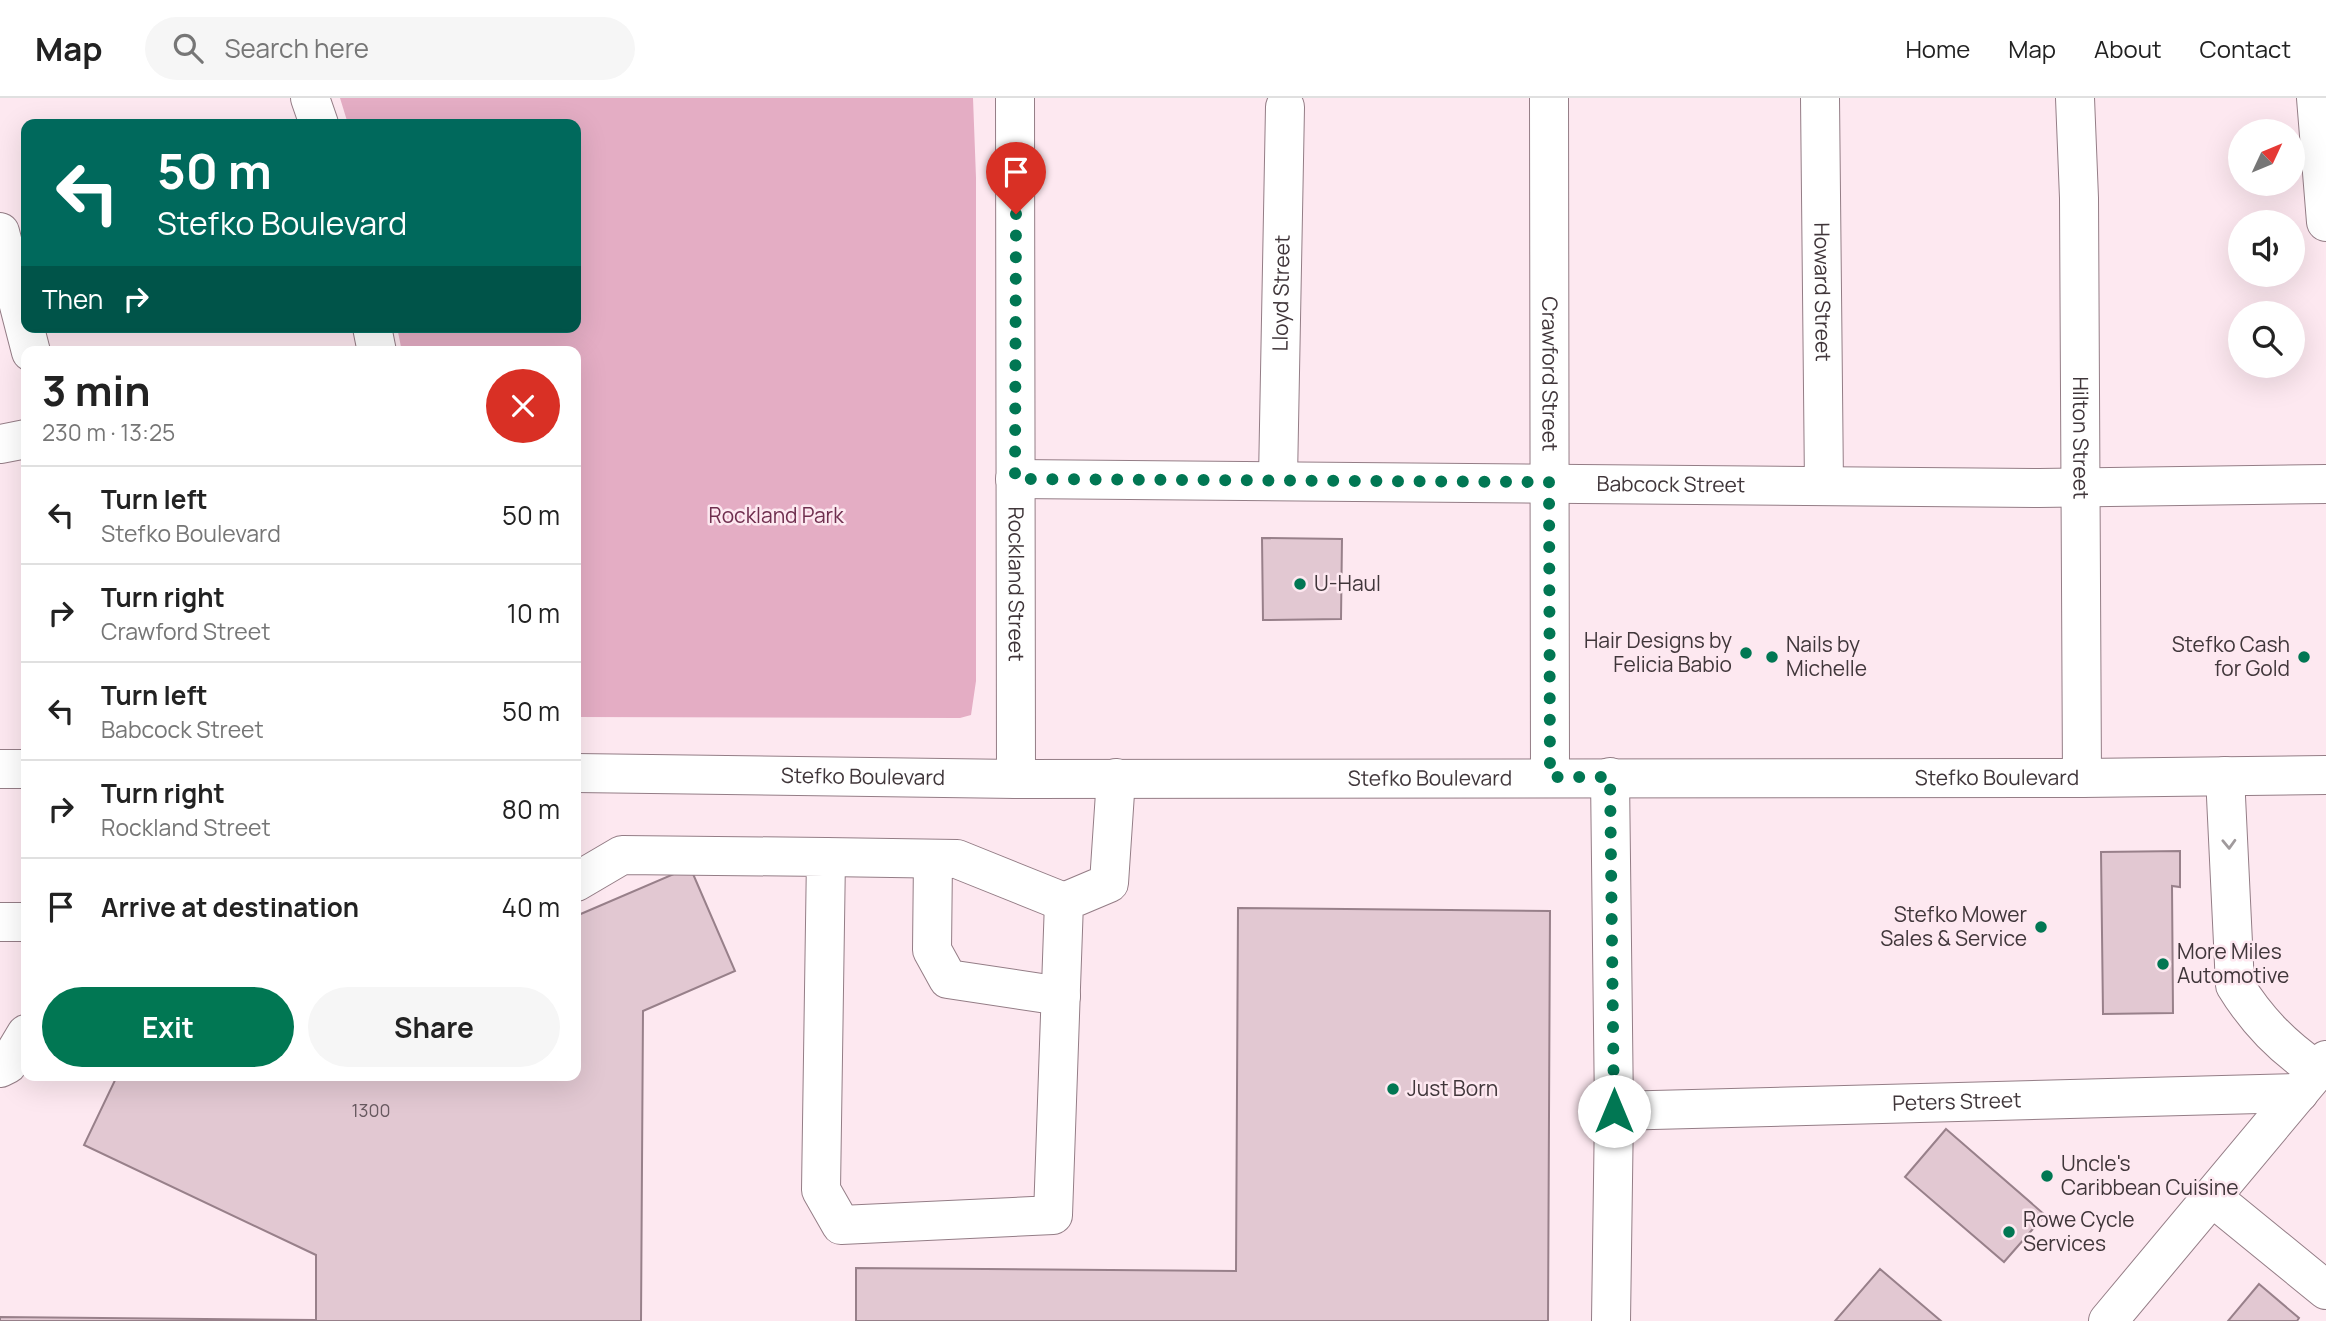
<!DOCTYPE html>
<html lang="en">
<head>
<meta charset="utf-8">
<style>
  body { margin:0; font-family:Manrope,sans-serif; background:#f6f6f6; color:#222; height:100vh; display:flex; flex-direction:column; font-size:26px; white-space:nowrap }
  * { box-sizing:border-box; margin:0 }
  p { font-size:23px; color:#767676 }
  .icon { flex:none; width:38px; height:38px; fill:none; stroke:currentColor; stroke-width:2; stroke-linecap:round; stroke-linejoin:round }
  .map { position:relative; flex:1; overflow:hidden }
  .panel { position:absolute; left:21px; top:248px; width:560px; height:735px; display:flex; flex-direction:column; background:#fff; border-radius:14px; box-shadow:0 7px 28px #0002 }
  .panel>* { flex:none }
  .hud { position:absolute; left:21px; top:21px; width:560px; height:214px; border-radius:14px; box-shadow:0 7px 28px #0002; background:#00695c; color:#fff; overflow:hidden }
  .needle { width:46px; rotate:46deg }
  .controls { position:absolute; left:2228px; top:21px; display:grid; gap:14px }
  .controls a { display:grid; place-items:center; width:77px; height:77px; border-radius:50%; background:#fff; box-shadow:0 7px 28px #0002; font-size:35px }
  .pin { position:absolute; display:grid; place-items:center; width:60px; height:60px; color:#fff; margin:-72px -30px; border-radius:50% 50% 50% 0; rotate:-45deg; box-shadow:0 0 7px #0007 }
  .pin .icon { rotate:45deg }
  .me { position:absolute; width:77px; margin:-38px; rotate:0deg; stroke-linejoin:round; filter:drop-shadow(0 0 5px #0008) }
  .turn { display:flex; align-items:center; gap:24px; height:147px; padding:0 21px; font-size:32px }
  .turn .icon { width:91px; height:91px; stroke-width:2.5 }
  .turn b { display:block; font-size:49px; line-height:60px }
  .then { display:flex; align-items:center; height:66px; padding:0 21px; background:#0003; gap:14px; font-size:26px }
  .round { display:grid; place-items:center; flex:none; width:74px; height:74px; border-radius:37px; background:#f6f6f6 }
  .head { display:flex; align-items:center; justify-content:space-between; height:119px; padding:0 21px }
  h1 { font-size:42px; font-weight:700; line-height:52px }
  .cta { display:flex; gap:14px; margin-top:auto; padding:14px 21px }
  .cta a { flex:1; height:80px; border-radius:42px; background:#017753; color:#fff; font-size:28px; font-weight:700; line-height:80px; text-align:center }
  .cta a+a { background:#f6f6f6; color:#222 }
  ul { padding:0; list-style:none }
  li { display:flex; align-items:center; gap:21px; height:98px; padding:0 21px; border-top:2px solid #e0e0e0 }
  li div { flex:1 }
  li b { display:block; font-size:26px }
  li em { font-style:normal }
  header { display:flex; align-items:center; gap:42px; box-sizing:border-box; height:98px; padding:0 35px; background:#fff; border-bottom:2px solid #e0e0e0 }
  header strong { font-size:33px }
  nav { display:flex; gap:38px; margin-inline-start:auto; font-size:24px }
  .search { width:490px; height:63px; background:#f6f6f6; display:flex; align-items:center; gap:18px; box-sizing:border-box; padding:0 24px; border-radius:38px; color:#767676; font-size:26px }
  .map>svg:first-child { display:block }
</style>
</head>
<body>
<header>
<strong>Map</strong>
<div class="search"><svg class="icon" aria-label="search" viewBox="0 0 24 24"><circle cx="10" cy="10" r="6"/><path d="M15 15l6 6"/></svg>Search here</div>
<nav><a>Home</a><a>Map</a><a>About</a><a>Contact</a></nav>
</header>
<div class="map">
<svg width="2326" height="1223" viewBox="0 0 2326 1223">
  <rect width="100%" height="100%" fill="#fde8f0"/>
  <path fill="#e4adc4" d="M340,0H973L976,80V583L971,617L960,620L576,619V254H402L397,229H576V26H348Z"/>
  <g fill="#e2c8d2" stroke="#98808a" stroke-width="2">
    <path d="M1262,440L1342,441L1341,521L1263,522Z"/>
    <path d="M2180,753V789L2172,788L2173,915L2103,916L2101,754Z"/>
    <path d="M690,769L735,873L643,913L641,1223H0V1219L316,1222V1157L84,1047L117,978H576V818Z"/>
    <path d="M1238,810L1550,813L1548,1223H856V1170L1236,1173Z"/>
    <path d="M1946,1031L2045,1117L2004,1164L1905,1079Z"/>
    <path d="M1880,1171L1941,1223H1835Z"/>
    <path d="M2259,1186L2299,1220L2297,1223H2228Z"/>
  </g>
  <g fill="none" stroke-linecap="round" stroke-linejoin="round">
    <g stroke="#947d86" stroke-width="40">
      <g id="minor">
        <path d="M310,0L319,26"/>
        <path id="s1" d="M1015,0L1016,681"/>
        <path id="s2" d="M1549,0L1550,679"/>
        <path id="s3" d="M1820,0L1824,388"/>
        <path id="s4" d="M2075,0L2079,100L2082,680"/>
        <path d="M2316,0L2326,124"/>
        <path d="M0,134L31,254"/>
        <path d="M372,229L377,254"/>
        <path d="M0,346L26,341"/>
        <path id="s5" d="M1015,381L2039,390L2326,386"/>
        <path id="s6" d="M1278,381L1285,9"/>
        <path d="M2225,678L2235,887C2257,923 2283,949 2318,973"/>
        <path d="M1610,679L1614,1013L1611,1223"/>
        <path d="M826,759L957,761L1064,804"/>
        <path d="M933,761L932,852L948,881L1061,898"/>
        <path d="M576,784L622,757L826,759L821,1092L841,1127L1053,1117L1064,804L1109,785L1116,680"/>
        <path d="M0,824H26"/>
        <path d="M0,970L8,966L26,936"/>
        <path id="s7" d="M1614,1013L2299,995"/>
        <path d="M2212,1099L2326,1192"/>
        <path d="M2108,1223L2326,962"/>
      </g>
    </g>
    <g stroke="#947d86" stroke-width="40">
      <g id="major">
        <path d="M0,671H26"/>
        <path id="s8" d="M576,675L1016,681L2082,680L2326,677"/>
      </g>
    </g>
    <use href="#minor" stroke="#fff" stroke-width="38"/>
    <use href="#major" stroke="#fff" stroke-width="38"/>
  </g>
  <defs><path id="oneway-chevron" d="M-2-3.5L2.5 0L-2 3.5" fill="none" stroke-width="1.6" stroke-linecap="round" stroke-linejoin="round" transform="scale(1.75)"/></defs>
  <use stroke="#a09a9c" href="#oneway-chevron" transform="translate(2229 746) rotate(88)"/>
  <g fill="none" stroke-linecap="round" stroke-linejoin="round">
    <path stroke="#017753" stroke-width="12" stroke-dasharray="0 21.6" d="M1016,116L1015,381L1549,384L1550,679H1610L1614,1013"/>
  </g>
  <g fill="#017753" stroke="#fde8f0" stroke-width="2.5">
    <circle cx="1300" cy="486" r="7"/>
    <circle cx="1746" cy="555" r="7"/>
    <circle cx="1772" cy="559" r="7"/>
    <circle cx="2304" cy="559" r="7"/>
    <circle cx="2041" cy="829" r="7"/>
    <circle cx="2163" cy="866" r="7"/>
    <circle cx="1393" cy="991" r="7"/>
    <circle cx="2047" cy="1078" r="7"/>
    <circle cx="2009" cy="1134" r="7"/>
  </g>
  <g text-anchor="middle" stroke-width="5" stroke-linejoin="round" paint-order="stroke">
    <g font-size="18" fill="#685a60">
      <text x="371" y="1019">1300</text>
    </g>
    <g font-size="21" fill="#40363a" stroke="#fde8f0">
      <text dy="7" stroke="none"><textPath href="#s3" startOffset="194">Howard Street</textPath></text>
      <text dy="7" stroke="none"><textPath href="#s6" startOffset="186">Lloyd Street</textPath></text>
      <text dy="7" stroke="none"><textPath href="#s2" startOffset="276">Crawford Street</textPath></text>
      <text dy="7" stroke="none"><textPath href="#s4" startOffset="340">Hilton Street</textPath></text>
      <text dy="7" stroke="none"><textPath href="#s5" startOffset="656">Babcock Street</textPath></text>
      <text dy="7" stroke="none"><textPath href="#s1" startOffset="486">Rockland Street</textPath></text>
      <text dy="7" stroke="none"><textPath href="#s8" startOffset="287">Stefko Boulevard</textPath></text>
      <text dy="7" stroke="none"><textPath href="#s8" startOffset="854">Stefko Boulevard</textPath></text>
      <text dy="7" stroke="none"><textPath href="#s8" startOffset="1421">Stefko Boulevard</textPath></text>
      <text dy="7" stroke="none"><textPath href="#s7" startOffset="343">Peters Street</textPath></text>
    </g>
    <g font-size="21" fill="#6f2e4e" stroke="#fde8f0">
      <text x="776" y="425">Rockland Park</text>
    </g>
    <g font-size="21" fill="#40363a" stroke="#fde8f0" text-anchor="start">
      <text x="1314" y="493">U-Haul</text>
      <text x="1732" y="550" text-anchor="end">Hair Designs by<tspan x="1732" dy="24">Felicia Babio</tspan></text>
      <text x="1786" y="554">Nails by<tspan x="1786" dy="24">Michelle</tspan></text>
      <text x="2290" y="554" text-anchor="end">Stefko Cash<tspan x="2290" dy="24">for Gold</tspan></text>
      <text x="2027" y="824" text-anchor="end">Stefko Mower<tspan x="2027" dy="24">Sales &amp; Service</tspan></text>
      <text x="2177" y="861">More Miles<tspan x="2177" dy="24">Automotive</tspan></text>
      <text x="1407" y="998">Just Born</text>
      <text x="2061" y="1073">Uncle's<tspan x="2061" dy="24">Caribbean Cuisine</tspan></text>
      <text x="2023" y="1129">Rowe Cycle<tspan x="2023" dy="24">Services</tspan></text>
    </g>
  </g>
</svg>
<div class="controls">
<a><svg class="needle" viewBox="-14 -14 28 28"><path d="M0-13l5 13h-10z" fill="#e53935"/><path d="M0 13l5-13h-10z" fill="#767676"/></svg></a>
<a><svg class="icon" aria-label="sound" viewBox="0 0 24 24"><path d="M4 9h4l5-4v14l-5-4H4zM17 9q2 3 0 6"/></svg></a>
<a><svg class="icon" aria-label="search" viewBox="0 0 24 24"><circle cx="10" cy="10" r="6"/><path d="M15 15l6 6"/></svg></a>
</div>
<div class="pin" style="left:1016px;top:116px;background:#d93025"><svg class="icon" aria-label="arrive" viewBox="0 0 24 24"><path d="M6 21V4h12l-3 4 3 4H6"/></svg></div>
<svg class="me" style="left:1614px;top:1013px" viewBox="-20 -20 40 40"><circle r="19" fill="#fff"/><path d="M0-13L10 11 0 6-10 11z" fill="#017753"/></svg>
<div class="hud">
<div class="turn"><svg class="icon" aria-label="left" viewBox="0 0 24 24"><path d="M17 20v-9H6M10 6l-5 5 5 5"/></svg><div><b>50 m</b>Stefko Boulevard</div></div>
<div class="then">Then<svg class="icon" aria-label="right" viewBox="0 0 24 24"><path d="M7 20v-9h11M14 6l5 5-5 5"/></svg></div>
</div>
<section class="panel">
<div class="head"><div><h1>3 min</h1><p>230 m · 13:25</p></div><a class="round" style="background:#d93025;color:#fff"><svg class="icon" aria-label="close" viewBox="0 0 24 24"><path d="M6 6l12 12M18 6L6 18"/></svg></a></div>
<ul>
<li><svg class="icon" aria-label="left" viewBox="0 0 24 24"><path d="M17 20v-9H6M10 6l-5 5 5 5"/></svg><div><b>Turn left</b><p>Stefko Boulevard</p></div><em>50 m</em></li>
<li><svg class="icon" aria-label="right" viewBox="0 0 24 24"><path d="M7 20v-9h11M14 6l5 5-5 5"/></svg><div><b>Turn right</b><p>Crawford Street</p></div><em>10 m</em></li>
<li><svg class="icon" aria-label="left" viewBox="0 0 24 24"><path d="M17 20v-9H6M10 6l-5 5 5 5"/></svg><div><b>Turn left</b><p>Babcock Street</p></div><em>50 m</em></li>
<li><svg class="icon" aria-label="right" viewBox="0 0 24 24"><path d="M7 20v-9h11M14 6l5 5-5 5"/></svg><div><b>Turn right</b><p>Rockland Street</p></div><em>80 m</em></li>
<li><svg class="icon" aria-label="arrive" viewBox="0 0 24 24"><path d="M6 21V4h12l-3 4 3 4H6"/></svg><div><b>Arrive at destination</b></div><em>40 m</em></li>
</ul>
<div class="cta"><a>Exit</a><a>Share</a></div>
</section>
</div>
</body>
</html>
